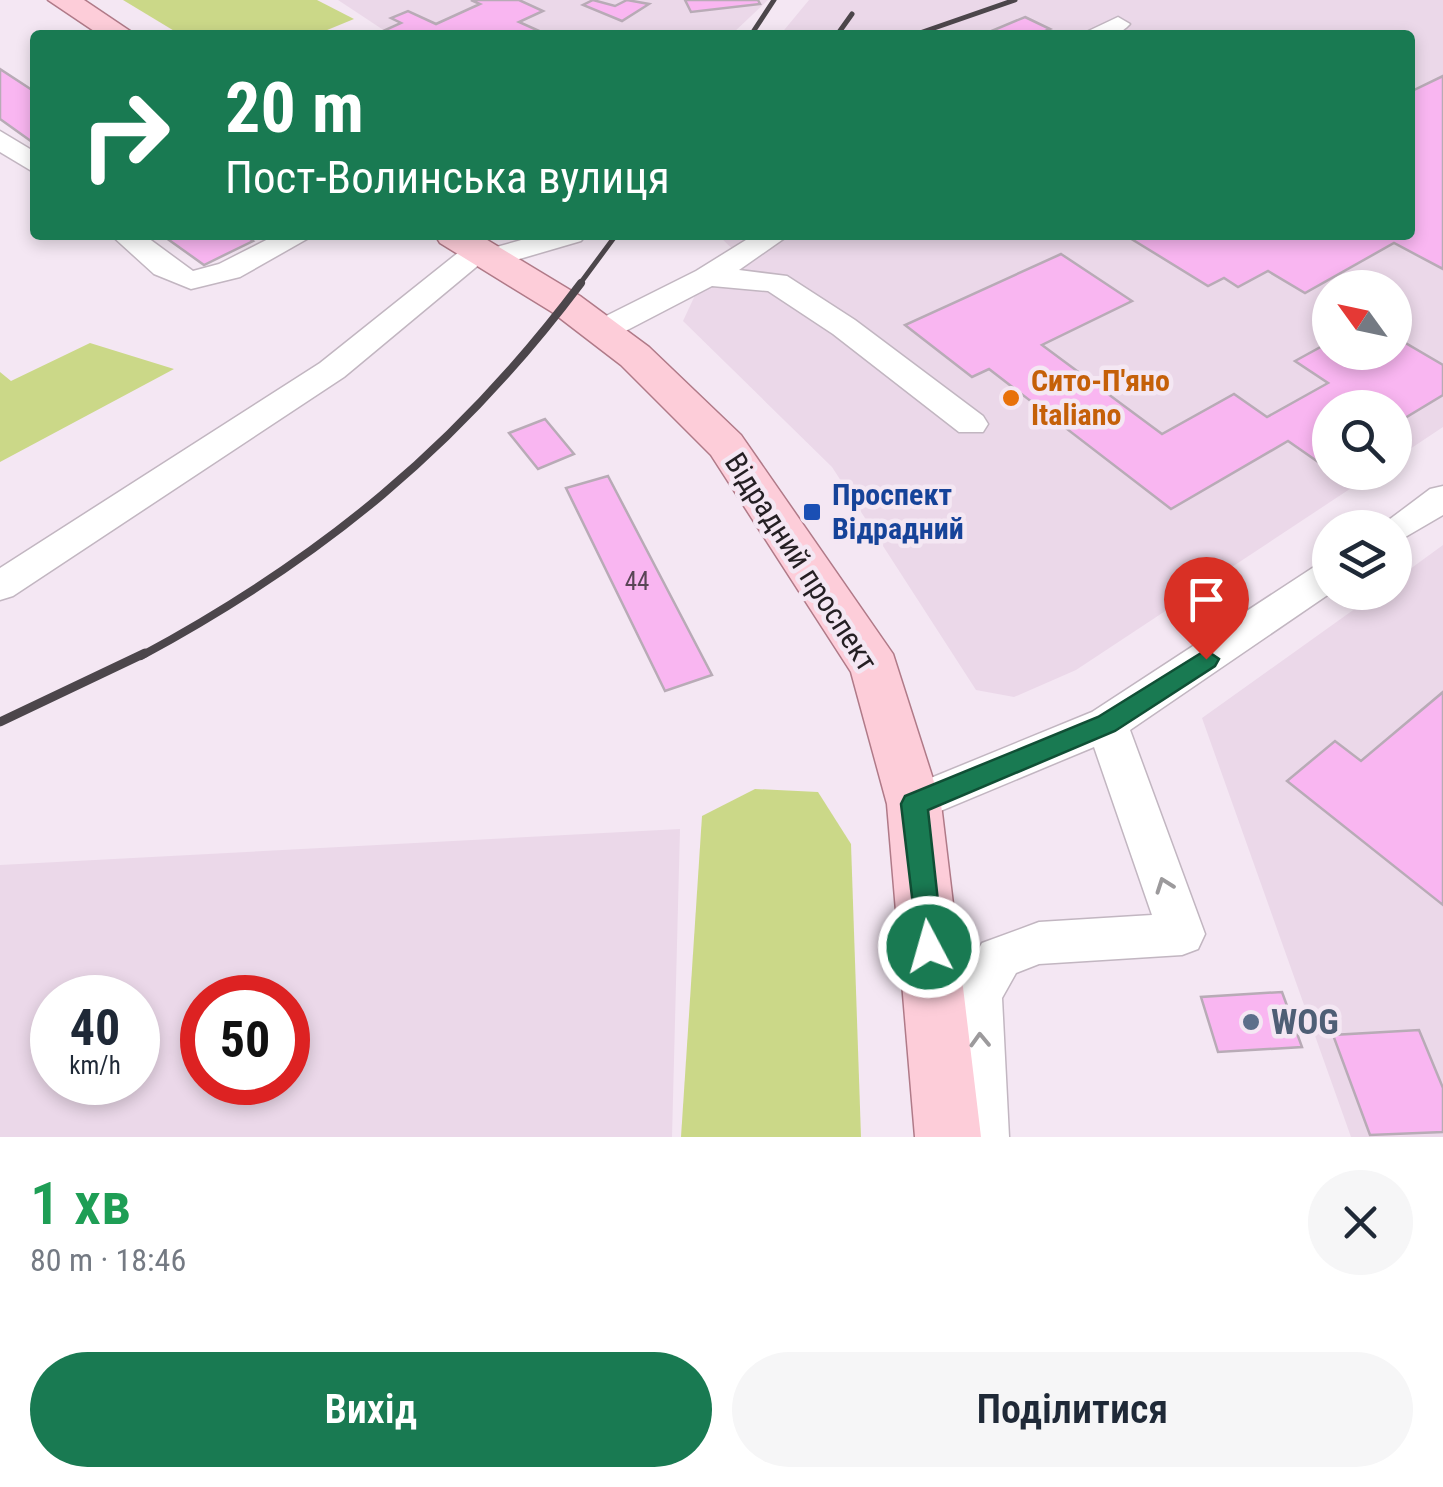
<!DOCTYPE html>
<html lang="uk">
<head>
<meta charset="utf-8">
<style>
  body { margin:0; font-family:"Roboto Condensed",sans-serif; background:#f6f6f7; color:#1f2937; height:100vh; display:flex; flex-direction:column; font-size:38px; white-space:nowrap }
  * { box-sizing:border-box; margin:0 }
  p { font-size:32px; color:#747a83 }
  .icon { flex:none; width:55px; height:55px; fill:none; stroke:currentColor; stroke-width:2; stroke-linecap:round; stroke-linejoin:round }
  .map { position:relative; height:1137px; overflow:hidden }
  .sheet { display:flex; flex-direction:column; background:#fff; flex:1 }
  .sheet>* { flex:none }
  .top-card { position:absolute; left:30px; top:30px; width:1385px; height:210px; border-radius:10px; box-shadow:0 5px 15px #0003; background:#197a52; color:#fff; overflow:hidden }
  .needle { width:65px; rotate:303deg }
  .controls { position:absolute; left:1312px; top:270px; display:grid; gap:20px }
  .controls a { display:grid; place-items:center; width:100px; height:100px; border-radius:50%; background:#fff; box-shadow:0 5px 15px #0003; font-size:50px }
  .speed { position:absolute; left:30px; top:975px; display:flex; gap:20px; font-size:50px; font-weight:700; text-align:center }
  .speed>* { display:grid; place-content:center; width:130px; height:130px; border-radius:50%; background:#fff; box-shadow:0 5px 15px #0003; line-height:1 }
  .speed small { font-size:25px; font-weight:400 }
  .speed .limit { border:15px solid #d22; background:#fff; color:#111 }
  .pin { position:absolute; display:grid; place-items:center; width:85px; height:85px; color:#fff; margin:-102px -42px; border-radius:50% 50% 50% 0; rotate:-45deg; box-shadow:0 0 10px #0007 }
  .pin .icon { rotate:45deg }
  .me { position:absolute; width:110px; margin:-55px; rotate:354deg; stroke-linejoin:round; filter:drop-shadow(0 0 8px #0008) }
  .turn { display:flex; align-items:center; gap:35px; height:210px; padding:0 30px; font-size:45px }
  .turn .icon { width:130px; height:130px; stroke-width:2.5 }
  .turn b { display:block; font-size:70px; line-height:85px }
  .round { display:grid; place-items:center; flex:none; width:105px; height:105px; border-radius:52px; background:#f6f6f7 }
  .headline { display:flex; align-items:center; justify-content:space-between; height:170px; padding:0 30px }
  h1 { font-size:60px; font-weight:600; line-height:75px; color:#1e9e55 }
  .action { display:flex; gap:20px; margin-top:auto; padding:20px 30px }
  .action a { flex:1; height:115px; border-radius:60px; background:#197a52; color:#fff; font-size:40px; font-weight:600; line-height:115px; text-align:center }
  .action a+a { background:#f6f6f7; color:#1f2937 }
  .map>svg:first-child { display:block }
</style>
</head>
<body>
<div class="map">
<svg width="1443" height="1137" viewBox="0 0 1443 1137">
  <rect width="100%" height="100%" fill="#f4e7f3"/>
  <g fill="#ebd8e9" fill-rule="evenodd">
    <path d="M338,0H768L731,35H391Z"/>
    <path d="M809,0H1443V427L1395,459V408H1330V472L1374,473L1076,670L1014,697L976,690L832,467L683,321L697,291L748,264L718,235H1410V35H780ZM1330,288H1395V352H1330Z"/>
    <path d="M1443,545V1137H1351L1202,718L1377,593L1395,592V580Z"/>
    <path d="M680,829L672,1137H0V865ZM52,998H138V1082H52ZM202,998H288V1082H202Z"/>
  </g>
  <g fill="#cbd888">
    <path d="M123,0H317L354,19L315,35H181Z"/>
    <path d="M90,343L174,369L0,462V372L11,381Z"/>
    <path d="M755,789L818,792L851,844L861,1137H681L702,816Z"/>
  </g>
  <g fill="#f9b6f1" stroke="#b8abb6" stroke-width="2.5">
    <path d="M471,0H519L543,11L519,22L548,35H391L383,31L401,23L391,18L408,11L436,24L480,4Z"/>
    <path d="M593,0L615,6L627,0L649,4L622,21L583,5Z"/>
    <path d="M685,0H758L760,4L691,12Z"/>
    <path d="M1025,17L1050,29L1036,35H982Z"/>
    <path d="M0,69L35,92V144L0,119Z"/>
    <path d="M1443,76V269L1394,243L1305,293L1268,271L1238,287L1224,278L1208,286L1125,235H1410V92Z"/>
    <path d="M162,235H245L253,241L204,265Z"/>
    <path d="M1061,254L1132,301L1042,345L1162,434L1234,394L1267,417L1328,383L1295,361L1328,343L1330,352H1343L1361,364L1382,352H1395V345L1402,341L1443,365V395L1395,424V408H1330V463L1324,466L1288,441L1171,509L989,369L972,377L905,325Z"/>
    <path d="M545,419L574,454L538,469L509,433Z"/>
    <path d="M608,476L712,675L665,691L566,488Z"/>
    <path d="M1443,692V905L1287,781L1335,741L1361,761Z"/>
    <path d="M1282,992L1302,1047L1218,1052L1201,997Z"/>
    <path d="M1419,1030L1443,1088V1132L1370,1135L1333,1035Z"/>
  </g>
  <g fill="none" stroke-linecap="round" stroke-linejoin="round">
    <g stroke="#c2b6c1" stroke-width="3">
      <g id="minor">
        <path d="M1118,17L1130,24C1117,39 1098,35 1080,35Z"/>
        <path d="M0,131L35,152V173L0,152Z"/>
        <path d="M111,235H144L193,271L219,264L276,235H314L240,277L191,289L154,274Z"/>
        <path d="M539,235H586L581,241L492,267L481,263L344,377L13,596L0,600V568L320,363L469,244L479,241L493,248Z"/>
        <path d="M754,235H789L739,270L787,276L855,320L983,416L988,424L983,432H959L833,334L768,291L712,286L612,338H590L585,331L590,324L696,271Z"/>
        <path d="M1443,486V515L1395,543V528H1378L1430,489Z"/>
        <path d="M1330,561L1332,592L1130,730L1205,934L1198,949L1182,955L1039,964L1016,973L1002,998L1009,1137H957L954,995L982,943L1039,922L1152,915L1094,747L914,822L899,817L892,804L899,791L1092,712L1317,565Z"/>
      </g>
    </g>
    <g stroke="#b07a88" stroke-width="3">
      <g id="major">
        <path d="M48,0H84L136,35H100Z"/>
        <path d="M435,235H479L580,296L649,347L741,435L893,654L941,804L981,1137H915L887,804L851,672L711,455L621,365L552,312L440,243Z"/>
      </g>
    </g>
    <use href="#minor" fill="#fff" fill-rule="evenodd"/>
    <use href="#major" fill="#fdcdd9" fill-rule="evenodd"/>
    <g stroke="#4c464b" stroke-width="5">
      <path d="M751,35L774,0"/>
      <path d="M837,35L852,14"/>
      <path d="M914,35L1015,0"/>
      <path d="M579,285L616,235"/>
    </g>
    <path stroke="#4c464b" stroke-width="8" d="M141,656C321,559 458,447 581,283"/>
    <path stroke="#4c464b" stroke-width="9" d="M0,722L145,653"/>
  </g>
  <defs><path id="oneway-chevron" d="M-2-3.5L2.5 0L-2 3.5" fill="none" stroke-width="1.6" stroke-linecap="round" stroke-linejoin="round" transform="scale(2.5)"/></defs>
  <g stroke="#9c9a9c">
    <use href="#oneway-chevron" transform="translate(1164 885) rotate(-110)"/>
    <use href="#oneway-chevron" transform="translate(980 1040) rotate(-92)"/>
  </g>
  <path fill="#197a52" stroke="#104f35" stroke-width="2.5" d="M1206,650L1219,659L1215,666L1115,731L928,810L943,947L939,956L929,960L919,956L901,804L905,796L1098,717Z"/>
  <circle fill="#e8710a" stroke="#f4e7f3" stroke-width="4" cx="1011" cy="398" r="10"/>
  <rect fill="#1a4fb4" stroke="#f4e7f3" stroke-width="4" x="802" y="502" width="20" height="20" rx="5"/>
  <circle fill="#5c6f8a" stroke="#f4e7f3" stroke-width="4" cx="1251" cy="1022" r="10"/>
  <g text-anchor="middle" stroke-width="9" stroke-linejoin="round" paint-order="stroke">
    <g font-size="25" fill="#594556">
      <text x="637" y="590">44</text>
    </g>
    <g font-size="30" font-weight="bold" fill="#c56008" stroke="#f4e7f3" text-anchor="start">
      <text x="1031" y="391">Сито-П'яно<tspan x="1031" dy="34">Italiano</tspan></text>
    </g>
    <g font-size="30" font-weight="bold" fill="#164399" stroke="#f4e7f3" text-anchor="start">
      <text x="832" y="505">Проспект<tspan x="832" dy="34">Відрадний</tspan></text>
    </g>
    <g font-size="30" fill="#241f23" stroke="#f4e7f3">
      <text transform="translate(801 562) rotate(57)" y="10">Відрадний проспект</text>
    </g>
    <g font-size="35" font-weight="bold" fill="#4e5e75" stroke="#f4e7f3" text-anchor="start">
      <text x="1271" y="1034">WOG</text>
    </g>
  </g>
</svg>
<div class="controls">
<a><svg class="needle" viewBox="-14 -14 28 28"><path d="M0-13l5 13h-10z" fill="#e53935"/><path d="M0 13l5-13h-10z" fill="#747a83"/></svg></a>
<a><svg class="icon" aria-label="search" viewBox="0 0 24 24"><circle cx="10" cy="10" r="6"/><path d="M15 15l6 6"/></svg></a>
<a><svg class="icon" aria-label="layers" viewBox="0 0 24 24"><path d="M12 4l9 5-9 5-9-5zM3 14l9 5 9-5"/></svg></a>
</div>
<div class="speed"><div>40<small>km/h</small></div><div class="limit">50</div></div>
<div class="pin" style="left:1206px;top:659px;background:#d93025"><svg class="icon" aria-label="arrive" viewBox="0 0 24 24"><path d="M6 21V4h12l-3 4 3 4H6"/></svg></div>
<svg class="me" style="left:929px;top:947px" viewBox="-20 -20 40 40"><circle r="17" fill="#197a52" stroke="#fff" stroke-width="3"/><path d="M0-11L8 9 0 5-8 9z" fill="#fff"/></svg>
<div class="top-card">
<div class="turn"><svg class="icon" aria-label="right" viewBox="0 0 24 24"><path d="M7 20v-9h11M14 6l5 5-5 5"/></svg><div><b>20 m</b>Пост-Волинська вулиця</div></div>
</div>
</div>
<section class="sheet">
<div class="headline"><div><h1>1 хв</h1><p>80 m · 18:46</p></div><a class="round"><svg class="icon" aria-label="close" viewBox="0 0 24 24"><path d="M6 6l12 12M18 6L6 18"/></svg></a></div>
<div class="action"><a>Вихід</a><a>Поділитися</a></div>
</section>
</body>
</html>
